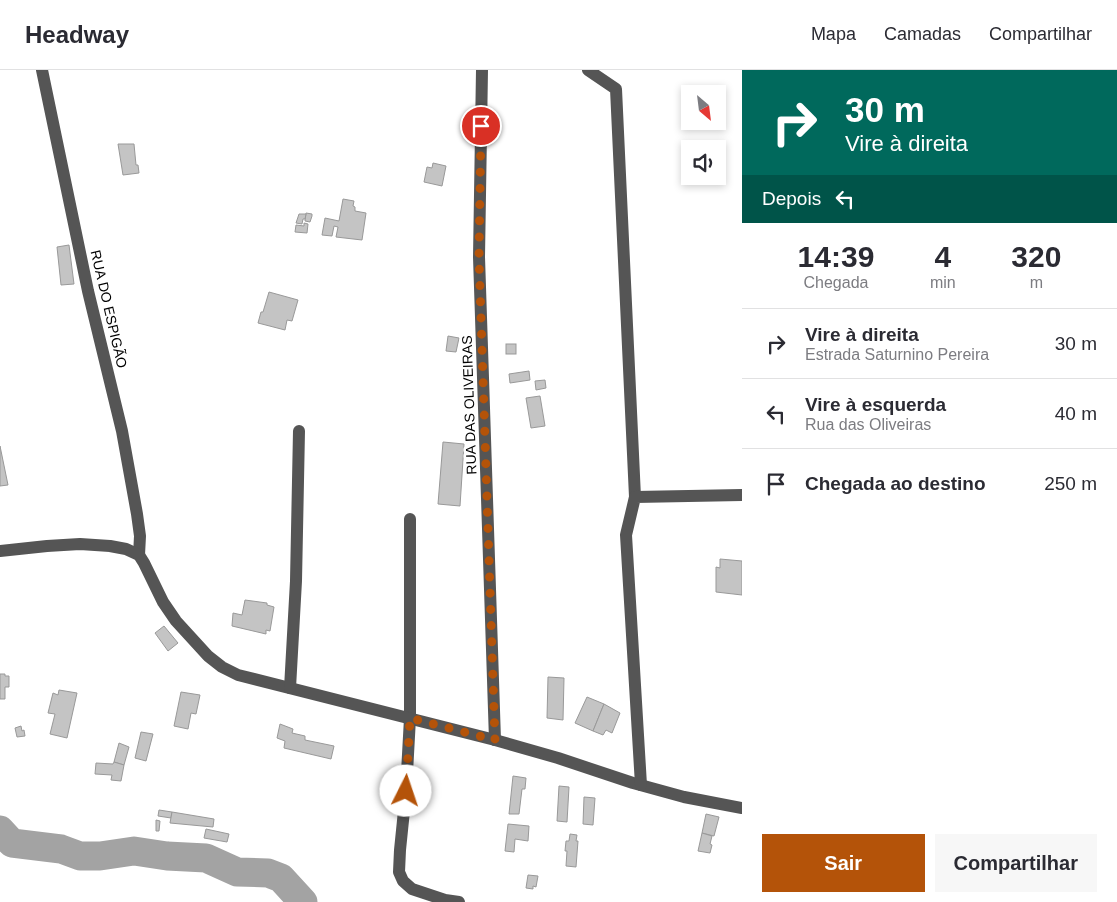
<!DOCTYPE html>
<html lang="pt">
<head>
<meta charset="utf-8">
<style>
  body { margin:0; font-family:Arial,sans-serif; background:#f7f7f7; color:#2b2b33; height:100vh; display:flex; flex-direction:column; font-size:19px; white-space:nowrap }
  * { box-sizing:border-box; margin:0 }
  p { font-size:16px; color:#7c7c81 }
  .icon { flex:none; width:28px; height:28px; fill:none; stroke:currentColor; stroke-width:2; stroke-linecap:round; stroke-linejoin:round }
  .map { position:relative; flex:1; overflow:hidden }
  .sheet { display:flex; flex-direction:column; background:#fff; width:375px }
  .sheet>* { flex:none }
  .hud { background:#00695c; color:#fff; overflow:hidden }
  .needle { width:32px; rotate:152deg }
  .fabs { position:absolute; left:681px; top:15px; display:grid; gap:10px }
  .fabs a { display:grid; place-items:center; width:45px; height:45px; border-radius:0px; background:#fff; box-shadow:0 2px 8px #0003; font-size:25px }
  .pin { position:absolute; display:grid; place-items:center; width:42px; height:42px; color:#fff; margin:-21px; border:2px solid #fff; border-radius:50%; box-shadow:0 1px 5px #0007 }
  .me { position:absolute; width:55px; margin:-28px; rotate:4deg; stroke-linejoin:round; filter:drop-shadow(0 0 4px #0008) }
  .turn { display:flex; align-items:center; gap:18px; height:105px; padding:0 20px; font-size:22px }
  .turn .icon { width:65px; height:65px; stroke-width:2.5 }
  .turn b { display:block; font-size:35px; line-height:42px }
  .then { display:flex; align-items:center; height:48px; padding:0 20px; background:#0003; gap:10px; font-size:19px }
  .eta { display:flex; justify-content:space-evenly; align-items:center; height:85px; text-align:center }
  .eta b { font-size:30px; font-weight:800; line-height:35px }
  .cta { display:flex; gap:10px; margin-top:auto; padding:10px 20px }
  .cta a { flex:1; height:58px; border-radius:0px; background:#b45309; color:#fff; font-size:20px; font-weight:800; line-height:58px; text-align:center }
  .cta a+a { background:#f7f7f7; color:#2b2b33 }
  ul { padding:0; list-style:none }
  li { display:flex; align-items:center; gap:15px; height:70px; padding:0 20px; border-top:1px solid #e1e1e2 }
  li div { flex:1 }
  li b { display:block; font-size:19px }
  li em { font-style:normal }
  header { display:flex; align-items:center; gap:30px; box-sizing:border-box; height:70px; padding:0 25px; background:#fff; border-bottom:1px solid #e1e1e2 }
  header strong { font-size:24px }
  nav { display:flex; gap:28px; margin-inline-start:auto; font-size:18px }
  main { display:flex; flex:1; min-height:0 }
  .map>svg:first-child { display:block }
</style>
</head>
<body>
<header>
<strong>Headway</strong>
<nav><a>Mapa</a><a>Camadas</a><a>Compartilhar</a></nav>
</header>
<main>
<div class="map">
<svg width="742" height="832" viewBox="0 0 742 832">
  <rect width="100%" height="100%" fill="#fff"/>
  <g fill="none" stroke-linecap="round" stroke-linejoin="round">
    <path stroke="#a3a3a3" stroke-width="29" d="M0,760L12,773L61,779L80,786H100L134,781L167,786L206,788L237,802L268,803L281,808L303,832"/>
  </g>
  <g fill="#c4c4c4" stroke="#999">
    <path d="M118,74H134L136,95H138L139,103L123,105Z"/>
    <path d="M433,93L446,96L442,116L424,112L427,97L432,98Z"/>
    <path d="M343,129L354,131L353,136L355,137V141L366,143L362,170L336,167L338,157L334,156L332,166L322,165L325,148L339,151Z"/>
    <path d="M306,143L312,144V146L310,152L305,151Z"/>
    <path d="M299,144H306L305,149H303L302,154L296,153Z"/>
    <path d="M304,153L308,154L307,163L295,162L296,155L304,156Z"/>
    <path d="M69,175L74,214L61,215L57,177Z"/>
    <path d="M269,222L298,230L292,251L287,250L285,260L258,253L261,242H263Z"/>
    <path d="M448,266L459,268L456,282L446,281Z"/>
    <rect x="506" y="274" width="10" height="10"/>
    <path d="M529,301L530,310L510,313L509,304Z"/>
    <path d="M545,310L546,318L536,320L535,311Z"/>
    <path d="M540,326L545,356L531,358L526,328Z"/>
    <path d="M443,372L464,374L460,436L438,434Z"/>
    <path d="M0,376L8,415L0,416Z"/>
    <path d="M720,489L742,491V525L716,522V497L720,498Z"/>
    <path d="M245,530L267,533V535L274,537L270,561L266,560V564L232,556L233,543L242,545Z"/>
    <path d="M164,556L178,573L168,581L155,563Z"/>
    <path d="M0,604H5V606H9V617H5V629H0Z"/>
    <path d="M548,607L564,608L563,650L547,648Z"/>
    <path d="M59,620L77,623L67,668L50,664L55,644L48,643L53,623L58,625Z"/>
    <path d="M181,622L200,625L196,644L191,643L188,659L174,656Z"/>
    <path d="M587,627L604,634L593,661L575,653Z"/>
    <path d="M604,634L620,643L612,663L606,660L603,665L593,661Z"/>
    <path d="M280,654L293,659L292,663L305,666V670L334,676L331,689L284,678L285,671L277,668Z"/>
    <path d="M21,656L22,661L24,660L25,666L17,667L15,658Z"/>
    <path d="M141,662L153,664L146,691L135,688Z"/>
    <path d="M119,673L129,677L124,695L114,692Z"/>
    <path d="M114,692L124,695L121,711L111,710L112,705L95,704L96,693L113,694Z"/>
    <path d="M513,706L526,708L525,719H522L519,744H509Z"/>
    <path d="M559,716L569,717L567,752L557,751Z"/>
    <path d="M584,727L595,728L593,755L583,754Z"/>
    <path d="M159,740L172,742L171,748L158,746Z"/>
    <path d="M172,742L214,749L213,757L170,753Z"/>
    <path d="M706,744L719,747L714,766L702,763Z"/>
    <path d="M156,750L160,751L159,761H156Z"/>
    <path d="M508,754L529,756L528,771L515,769L514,782L505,781Z"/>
    <path d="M206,759L229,764L227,772L204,768Z"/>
    <path d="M702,763L712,766L710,774L712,775L710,783L698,781Z"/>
    <path d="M570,764L577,765L576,771H578L576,797L566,796L567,781H565L566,771H569Z"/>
    <path d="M528,805L538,806L536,817L533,816V819L526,818Z"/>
  </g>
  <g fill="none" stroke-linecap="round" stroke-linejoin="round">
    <g stroke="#555" stroke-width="12">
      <path d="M42,0L88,221L122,361L137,444L140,466L139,485"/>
      <path d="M482,0L479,187L495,670"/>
      <path d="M588,0L616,19L635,427"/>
      <path d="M410,449V648L406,721L400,780L399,802L403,811L412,819L445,830L459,832"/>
      <path d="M0,481L47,476L80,474L110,476L126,479L139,485L144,493L163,532L176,551L208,586L222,597L238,605L495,670L558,688L633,713L684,727L742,738"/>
      <path d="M290,618L296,511L299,361"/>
      <path d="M641,715L626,465L635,427L742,425"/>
    </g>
  </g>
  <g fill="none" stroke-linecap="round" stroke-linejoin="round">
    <path stroke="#b45309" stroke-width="9" stroke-dasharray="0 16.2" d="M406,721L410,648L495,670L479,187L481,56"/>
  </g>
  <g text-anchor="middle" stroke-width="5" stroke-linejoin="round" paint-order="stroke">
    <g font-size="14" fill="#000" stroke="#fff">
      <text transform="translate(109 239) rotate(77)" y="5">RUA DO ESPIGÃO</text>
      <text transform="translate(469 335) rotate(-92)" y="5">RUA DAS OLIVEIRAS</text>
    </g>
  </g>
</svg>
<div class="fabs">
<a><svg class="needle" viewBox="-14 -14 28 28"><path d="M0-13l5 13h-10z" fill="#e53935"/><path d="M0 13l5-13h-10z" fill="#7c7c81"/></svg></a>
<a><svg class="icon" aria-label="sound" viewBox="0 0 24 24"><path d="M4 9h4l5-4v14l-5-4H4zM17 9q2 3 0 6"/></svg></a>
</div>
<div class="pin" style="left:481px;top:56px;background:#d93025"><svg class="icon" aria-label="arrive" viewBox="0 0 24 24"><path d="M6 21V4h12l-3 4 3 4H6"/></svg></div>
<svg class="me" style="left:406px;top:721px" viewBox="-20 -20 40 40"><circle r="19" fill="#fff"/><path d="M0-13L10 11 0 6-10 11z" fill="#b45309"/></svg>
</div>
<section class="sheet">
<div class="hud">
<div class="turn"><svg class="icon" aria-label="right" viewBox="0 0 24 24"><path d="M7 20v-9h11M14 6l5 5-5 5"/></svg><div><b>30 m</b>Vire à direita</div></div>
<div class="then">Depois<svg class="icon" aria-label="left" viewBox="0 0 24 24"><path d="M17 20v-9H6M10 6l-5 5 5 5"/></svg></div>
</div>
<div class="eta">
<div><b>14:39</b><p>Chegada</p></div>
<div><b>4</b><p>min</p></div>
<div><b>320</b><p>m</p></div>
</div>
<ul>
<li><svg class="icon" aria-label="right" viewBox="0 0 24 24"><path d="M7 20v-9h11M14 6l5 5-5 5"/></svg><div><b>Vire à direita</b><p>Estrada Saturnino Pereira</p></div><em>30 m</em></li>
<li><svg class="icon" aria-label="left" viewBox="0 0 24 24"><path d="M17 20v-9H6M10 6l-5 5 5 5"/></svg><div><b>Vire à esquerda</b><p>Rua das Oliveiras</p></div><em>40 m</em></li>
<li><svg class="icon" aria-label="arrive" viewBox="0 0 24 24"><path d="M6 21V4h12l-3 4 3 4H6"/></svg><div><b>Chegada ao destino</b></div><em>250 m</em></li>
</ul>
<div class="cta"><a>Sair</a><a>Compartilhar</a></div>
</section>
</main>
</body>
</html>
